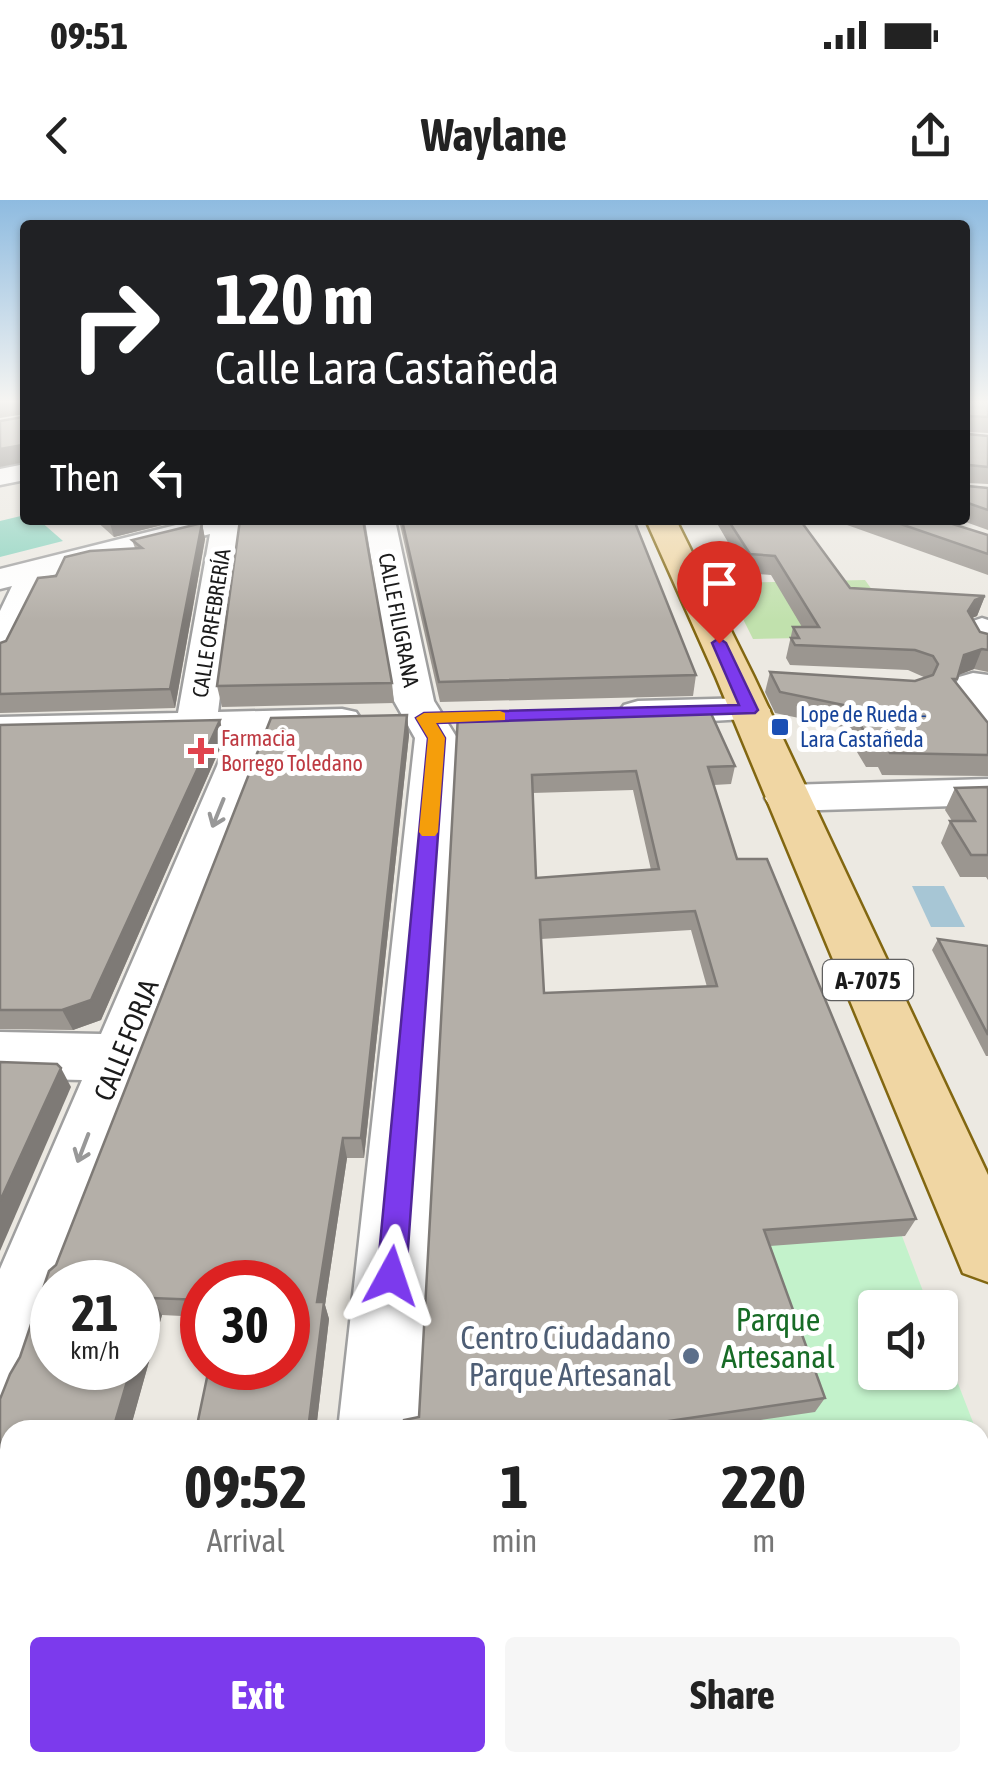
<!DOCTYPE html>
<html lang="en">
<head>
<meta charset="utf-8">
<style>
  body { margin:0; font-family:"Asap Condensed",sans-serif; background:#f6f6f6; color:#222; height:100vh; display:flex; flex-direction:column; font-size:38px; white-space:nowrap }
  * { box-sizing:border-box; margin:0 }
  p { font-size:32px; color:#767676 }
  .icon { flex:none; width:55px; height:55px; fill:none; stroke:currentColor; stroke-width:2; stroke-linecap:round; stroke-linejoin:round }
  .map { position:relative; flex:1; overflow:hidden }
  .sheet { position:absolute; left:0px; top:1220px; width:990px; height:352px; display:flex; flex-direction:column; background:#fff; border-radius:30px 30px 0 0; box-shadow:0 2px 8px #0004 }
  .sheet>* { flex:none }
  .hud { position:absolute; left:20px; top:20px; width:950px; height:305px; border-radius:10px; box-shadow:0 2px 8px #0004; background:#202124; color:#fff; overflow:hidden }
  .fabs { position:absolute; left:858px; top:1090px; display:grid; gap:20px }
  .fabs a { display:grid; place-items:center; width:100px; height:100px; border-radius:10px; background:#fff; box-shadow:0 2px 8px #0004; font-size:50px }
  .speed { position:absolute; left:30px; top:1060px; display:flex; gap:20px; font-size:50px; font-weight:700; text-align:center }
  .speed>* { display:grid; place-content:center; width:130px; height:130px; border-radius:50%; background:#fff; box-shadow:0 2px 8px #0004; line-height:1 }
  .speed small { font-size:25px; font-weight:400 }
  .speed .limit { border:15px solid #d22; background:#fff; color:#111 }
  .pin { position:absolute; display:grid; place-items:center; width:85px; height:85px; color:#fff; margin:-102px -42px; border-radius:50% 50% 50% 0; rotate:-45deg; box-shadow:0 0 10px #0007 }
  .pin .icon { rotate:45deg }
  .me { position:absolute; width:110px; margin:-55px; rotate:5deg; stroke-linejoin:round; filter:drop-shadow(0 0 8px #0008) }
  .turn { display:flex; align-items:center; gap:35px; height:210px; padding:0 30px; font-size:45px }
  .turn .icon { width:130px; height:130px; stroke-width:2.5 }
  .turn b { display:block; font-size:70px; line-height:85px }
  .then { display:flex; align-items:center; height:95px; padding:0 30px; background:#0003; gap:20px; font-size:38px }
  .eta { display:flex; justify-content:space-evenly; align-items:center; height:170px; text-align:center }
  .eta b { font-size:60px; font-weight:700; line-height:70px }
  .primary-button { display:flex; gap:20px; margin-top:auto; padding:20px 30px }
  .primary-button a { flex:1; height:115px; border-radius:10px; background:#7c3aed; color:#fff; font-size:40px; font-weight:700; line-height:115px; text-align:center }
  .primary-button a+a { background:#f6f6f6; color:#222 }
  .status { display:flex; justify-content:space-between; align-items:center; height:70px; padding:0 50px; background:#fff; direction:ltr }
  .status svg { height:28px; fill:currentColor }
  header { display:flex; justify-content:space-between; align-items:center; height:130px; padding:0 30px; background:#fff; font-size:45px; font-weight:700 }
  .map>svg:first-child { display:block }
</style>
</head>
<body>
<div class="status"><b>09:51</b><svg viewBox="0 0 49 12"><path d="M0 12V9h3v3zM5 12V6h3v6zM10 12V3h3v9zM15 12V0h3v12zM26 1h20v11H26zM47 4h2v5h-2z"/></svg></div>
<header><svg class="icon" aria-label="back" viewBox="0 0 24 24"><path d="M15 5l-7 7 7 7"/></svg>Waylane<svg class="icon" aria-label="share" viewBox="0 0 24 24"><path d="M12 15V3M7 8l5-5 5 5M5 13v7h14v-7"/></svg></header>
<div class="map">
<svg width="988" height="1572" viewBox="0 0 988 1572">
  <rect width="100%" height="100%" fill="#ece9e2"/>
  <path fill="#c1e1ad" d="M865,380L905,436L753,439L725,383Z"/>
  <g fill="#c3f2cb">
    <path d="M902,1036L929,1107L875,1108V1172H940V1137L976,1230H557L549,1058Z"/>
    <path d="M980,1240L988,1261V1572H573V1563L980,1562Z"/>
  </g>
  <path fill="#88d2bd" d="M25,315V320H39L63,341L0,357V321Z"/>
  <path fill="#a7c6d5" d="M912,686H944L965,727H931Z"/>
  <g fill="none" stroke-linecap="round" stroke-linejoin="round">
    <g stroke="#9f9f9f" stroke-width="5">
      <g id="minor">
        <path d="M25,264V280L0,285V269Z"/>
        <path d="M196,320H246L241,326L218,512L342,509L356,512L362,521L356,530L272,535L66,1082H52C52,1121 41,1149 27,1185L0,1196V1069L82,880L0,878V832L101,834L230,536L0,541V517L178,513L210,334L49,376L18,448L13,456L0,459V411L12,386L0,389V369Z"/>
        <path d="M365,320H395L434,501L457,538L418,1230H338L415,538L394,501Z"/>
        <path d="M982,418L988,420V453L975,450L964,429L970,422Z"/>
        <path d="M973,473L988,475V533L974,530L951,496L959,477Z"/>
        <path d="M750,498L764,502L770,510L764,518L638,525L624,521L618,513L624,505L638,501Z"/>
        <path d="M988,579V605L787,611L771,607L765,598L771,589L787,585Z"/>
        <rect x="301" y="1562" width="98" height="10"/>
      </g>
    </g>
    <g stroke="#826711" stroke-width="5">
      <path id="major" d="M646,320H676L754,477L988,975V1082L963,1073L716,477Z"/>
    </g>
    <use href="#minor" fill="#fff" fill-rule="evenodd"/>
    <use href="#major" fill="#f0d6a3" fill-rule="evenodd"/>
  </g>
  <g fill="#9b9690" fill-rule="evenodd">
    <path d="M965,201H988V233L968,232V234L988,236V284L968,283V286L988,288V330L960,320H965Z"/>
    <path d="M95,320H166V324L114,337Z"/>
    <path d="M399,320H634L696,475L693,496L440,502Z"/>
    <path d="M715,320H800L850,388L985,396L977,416L972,418L980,432L988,434V472L974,469L958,475L956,482L988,523V576L882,575L878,567H866L842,527L775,513L765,492L770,472L915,481L926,478L908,470L790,465L786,458L793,427H802L771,375L746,373Z"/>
    <path d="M833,320H940L988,335V375Z"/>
    <path d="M202,323L205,339L175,508L0,513V443L6,441L56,376L135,348L132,340Z"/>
    <path d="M392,483L394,503L222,507L217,486Z"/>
    <path d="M407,515L409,535L364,958H347L325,1105L329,1119L316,1230H196L209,1168H288V1082H202V1117L162,1115L130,1229L166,1230H10V1562H61L59,1572H0V1199L10,1174L20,1157L49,1071L56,1065L271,518ZM52,1082H138V1168H52Z"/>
    <path d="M458,515L735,566L731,584L714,585L737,659L916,1019L905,1036L770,1046L825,1198L815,1212L693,1230H403L419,1217ZM633,590L651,670L536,678L532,593ZM691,730L707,787L544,793L541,739Z"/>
    <path d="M220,520L224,539L101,820L73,830L0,829V525Z"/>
    <path d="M988,587V680L986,677H960L941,643L950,621H952L945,610L955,588Z"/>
    <path d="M938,739L988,746V856H986L932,750Z"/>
    <path d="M750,1562H812L813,1572H752Z"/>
  </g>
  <g fill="#7e7a76">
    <path d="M24,201L25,214L0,218V202Z"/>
    <path d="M22,245L25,254V262L0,267V249Z"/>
    <path d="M109,320H166V324L114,337Z"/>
    <path d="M202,323L205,339L175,508L170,489Z"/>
    <path d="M985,396L977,416L967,420L968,411L975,400Z"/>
    <path d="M982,449L974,469L956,476L964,455Z"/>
    <path d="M407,515L409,535L364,958L361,938Z"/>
    <path d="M220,520L224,539L101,820L73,830L62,810Z"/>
    <path d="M61,868L71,887L0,1051V1001Z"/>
    <path d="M343,938L347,958L325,1105L329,1119L316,1230H308L317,1102Z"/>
    <path d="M152,1098L162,1115L130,1230L113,1229L131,1168H138V1146Z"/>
    <path d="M41,1562H61L59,1572H39Z"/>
    <path d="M288,1562H297L296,1572H287Z"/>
  </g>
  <g fill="#b4afa8" stroke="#7e7a76" stroke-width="2.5" fill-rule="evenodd">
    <path d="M22,201H25V247L22,245L0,249V221L23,217Z"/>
    <path d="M965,201H988V217L968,216V234L988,236V267L968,265V286L988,288V310L965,302Z"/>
    <path d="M240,320H363L392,483L217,486Z"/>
    <path d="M402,320H634L696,475L439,482Z"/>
    <path d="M728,320H800L850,388L985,396L975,400L968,411L980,432L988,434V450L982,449L964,455L957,479H953L988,523V555L890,553L886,545L873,546L849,506L780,492L770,472L915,481L933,475L938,464L933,456L915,450L795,445L791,438H799L793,427H819L775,356L750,354Z"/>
    <path d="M889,320H940L988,335V354Z"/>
    <path d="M202,323L170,489L0,494V443L6,441L38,378L56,376L65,357L90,351L142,348L132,340Z"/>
    <path d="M709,509L735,566L708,567L737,659H767L916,1019L764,1030L825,1198L608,1230H403L404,1220L419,1217L458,515ZM636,571L659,669L536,678L532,575ZM695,711L717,786L544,793L540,720Z"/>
    <path d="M407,515L361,938H343L317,1102H324L308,1230H196L209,1168H288V1082H202V1100L152,1098L138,1146V1082H52V1168H131L113,1229L166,1230H10V1562H41L39,1572H0V1199L10,1174L20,1157L49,1071L56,1065L271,518Z"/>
    <path d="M220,520L91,800L62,810H0V525Z"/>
    <path d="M988,587V655H971L950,621H975L955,588Z"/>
    <path d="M938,739L988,746V835Z"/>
    <path d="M0,862L57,864L61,868L0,1001Z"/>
    <path d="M119,1562H288L287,1572H117Z"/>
    <path d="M407,1562H633L634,1572H406Z"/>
    <path d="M757,1562H812L813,1572H758Z"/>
  </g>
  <defs><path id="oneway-shaft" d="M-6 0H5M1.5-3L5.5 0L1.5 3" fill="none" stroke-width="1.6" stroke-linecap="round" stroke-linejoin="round" transform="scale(2.5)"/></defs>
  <g stroke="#989898">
    <use href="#oneway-shaft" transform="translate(218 613) rotate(112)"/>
    <use href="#oneway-shaft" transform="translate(83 948) rotate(111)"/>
  </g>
  <linearGradient id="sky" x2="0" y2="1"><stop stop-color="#8ebbe0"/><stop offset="0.48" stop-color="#f6f5f2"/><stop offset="1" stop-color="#f6f5f2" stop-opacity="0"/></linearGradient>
  <rect width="988" height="421" fill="url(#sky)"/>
  <path fill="#7c3aed" stroke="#51269a" stroke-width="2.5" d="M719,438L726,443L758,510L755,513L436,523L445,538L406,1076L402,1086L391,1090L381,1086L377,1076L428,538L416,518L424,513L739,505L712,443Z"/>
  <path fill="#f59e0b" d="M500,511L505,513V520L436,523L445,538L438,632L435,636H422L419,632L428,538L416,518L424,513Z"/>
  <rect fill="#1a4fb4" stroke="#fff" stroke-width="4" x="770" y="517" width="20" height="20" rx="5"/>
  <path fill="#e0444e" stroke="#fff" stroke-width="4" d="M196 536h10v10h10v10h-10v10h-10v-10h-10v-10h10z"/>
  <circle fill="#5c6f8a" stroke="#fff" stroke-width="4" cx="691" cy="1156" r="10"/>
  <g text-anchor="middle" stroke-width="10" stroke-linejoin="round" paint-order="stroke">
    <g font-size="22" fill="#1b1b1b" stroke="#fff">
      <text transform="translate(399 420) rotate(79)" y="8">CALLE FILIGRANA</text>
      <text transform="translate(211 423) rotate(-81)" y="8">CALLE ORFEBRERÍA</text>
    </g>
    <g font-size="22" fill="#164399" stroke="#fff" text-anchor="start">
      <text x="800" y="522">Lope de Rueda -<tspan x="800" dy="25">Lara Castañeda</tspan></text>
    </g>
    <g font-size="22" fill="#be3a42" stroke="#fff" text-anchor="start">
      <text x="221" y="546">Farmacia<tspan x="221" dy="25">Borrego Toledano</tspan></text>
    </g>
    <rect fill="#fff" stroke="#5f5f5f" stroke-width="2.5" x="823" y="760" width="90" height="40" rx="8"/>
    <g font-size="25" font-weight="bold" fill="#1b1b1b">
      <text x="868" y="789">A-7075</text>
    </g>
    <g font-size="28" fill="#1b1b1b" stroke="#fff">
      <text transform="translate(126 840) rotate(-68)" y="10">CALLE FORJA</text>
    </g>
    <g font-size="32" fill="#176b26" stroke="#fff">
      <text x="778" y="1131">Parque<tspan x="778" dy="37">Artesanal</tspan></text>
    </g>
    <g font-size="32" fill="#4e5e75" stroke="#fff" text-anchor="end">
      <text x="671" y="1149">Centro Ciudadano<tspan x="671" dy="37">Parque Artesanal</tspan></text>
    </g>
  </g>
</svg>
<div class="fabs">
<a><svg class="icon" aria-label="sound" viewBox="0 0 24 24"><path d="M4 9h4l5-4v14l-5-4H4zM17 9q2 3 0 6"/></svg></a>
</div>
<div class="speed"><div>21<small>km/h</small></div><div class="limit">30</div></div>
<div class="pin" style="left:719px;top:443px;background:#d93025"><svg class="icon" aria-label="arrive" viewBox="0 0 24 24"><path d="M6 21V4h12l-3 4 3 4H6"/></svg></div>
<svg class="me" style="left:391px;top:1076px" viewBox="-20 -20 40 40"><path d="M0-17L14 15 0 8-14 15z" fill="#7c3aed" stroke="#fff" stroke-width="4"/></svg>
<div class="hud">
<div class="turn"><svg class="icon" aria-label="right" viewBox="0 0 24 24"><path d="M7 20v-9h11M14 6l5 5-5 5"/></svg><div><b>120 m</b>Calle Lara Castañeda</div></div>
<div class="then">Then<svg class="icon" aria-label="left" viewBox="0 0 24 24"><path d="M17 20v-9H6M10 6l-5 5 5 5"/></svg></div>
</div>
<section class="sheet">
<div class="eta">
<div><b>09:52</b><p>Arrival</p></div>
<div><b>1</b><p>min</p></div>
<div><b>220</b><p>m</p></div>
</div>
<div class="primary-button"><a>Exit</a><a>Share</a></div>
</section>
</div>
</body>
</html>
